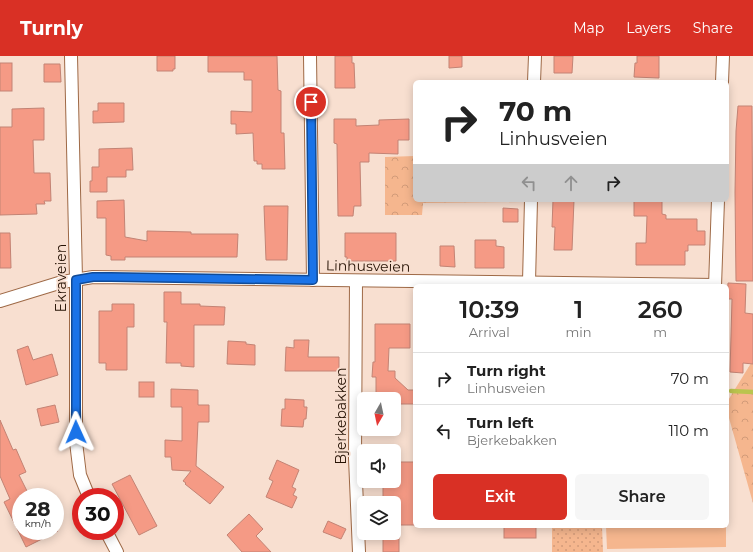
<!DOCTYPE html>
<html lang="en">
<head>
<meta charset="utf-8">
<style>
  body { margin:0; font-family:Montserrat,sans-serif; background:#f6f6f6; color:#222; height:100vh; display:flex; flex-direction:column; font-size:15px; white-space:nowrap }
  * { box-sizing:border-box; margin:0 }
  p { font-size:13px; color:#767676 }
  .icon { flex:none; width:22px; height:22px; fill:none; stroke:currentColor; stroke-width:2; stroke-linecap:round; stroke-linejoin:round }
  .map { position:relative; flex:1; overflow:hidden }
  .drawer { position:absolute; left:413px; top:228px; width:316px; height:244px; display:flex; flex-direction:column; background:#fff; border-radius:6px; box-shadow:0 2px 10px #0003 }
  .drawer>* { flex:none }
  .hud { position:absolute; left:413px; top:24px; width:316px; height:122px; border-radius:6px; box-shadow:0 2px 10px #0003; background:#fff; color:#222; overflow:hidden }
  .needle { width:26px; rotate:189deg }
  .fabs { position:absolute; left:357px; top:336px; display:grid; gap:8px }
  .fabs a { display:grid; place-items:center; width:44px; height:44px; border-radius:6px; background:#fff; box-shadow:0 2px 10px #0003; font-size:20px }
  .speed { position:absolute; left:12px; top:432px; display:flex; gap:8px; font-size:20px; font-weight:700; text-align:center }
  .speed>* { display:grid; place-content:center; width:52px; height:52px; border-radius:50%; background:#fff; box-shadow:0 2px 10px #0003; line-height:1 }
  .speed small { font-size:10px; font-weight:400 }
  .speed .limit { border:6px solid #d22; background:#fff; color:#111 }
  .pin { position:absolute; display:grid; place-items:center; width:34px; height:34px; color:#fff; margin:-17px; border:2px solid #fff; border-radius:50%; box-shadow:0 1px 4px #0007 }
  .me { position:absolute; width:44px; margin:-22px; rotate:359deg; stroke-linejoin:round; filter:drop-shadow(0 0 3px #0008) }
  .turn { display:flex; align-items:center; gap:14px; height:84px; padding:0 20px; font-size:18px }
  .turn .icon { width:52px; height:52px; stroke-width:2.5 }
  .turn b { display:block; font-size:28px; line-height:34px }
  .lanes { display:flex; align-items:center; height:38px; padding:0 20px; background:#0003; justify-content:center; gap:20px; direction:ltr }
  .lanes .off { opacity:.35 }
  .eta { display:flex; justify-content:space-evenly; align-items:center; height:68px; text-align:center }
  .eta b { font-size:24px; font-weight:600; line-height:28px }
  .cta { display:flex; gap:8px; margin-top:auto; padding:8px 20px }
  .cta a { flex:1; height:46px; border-radius:6px; background:#d93025; color:#fff; font-size:16px; font-weight:600; line-height:46px; text-align:center }
  .cta a+a { background:#f6f6f6; color:#222 }
  ul { padding:0; list-style:none }
  li { display:flex; align-items:center; gap:12px; height:52px; padding:0 20px; border-top:1px solid #e0e0e0 }
  li div { flex:1 }
  li b { display:block; font-size:15px }
  li em { font-style:normal }
  header { display:flex; align-items:center; gap:24px; box-sizing:border-box; height:56px; padding:0 20px; background:#d93025; color:#fff }
  header strong { font-size:19px }
  nav { display:flex; gap:22px; margin-inline-start:auto; font-size:14px }
  .map>svg:first-child { display:block }
</style>
</head>
<body>
<header>
<strong>Turnly</strong>
<nav><a>Map</a><a>Layers</a><a>Share</a></nav>
</header>
<div class="map">
<svg width="753" height="496" viewBox="0 0 753 496">
  <defs>
    <pattern id="grass-dots" width="8" height="8" patternUnits="userSpaceOnUse"><rect width="8" height="8" fill="#f5b68e"/><path d="M2 2h.1M6 6h.1" fill="none" stroke="#d29b79" stroke-width="1.8" stroke-linecap="round"/></pattern>
    <pattern id="forest-crowns" width="20" height="18" patternUnits="userSpaceOnUse"><rect width="20" height="18" fill="#f5b68e"/><path d="M2 6a3 3 0 1 1 6 0M12 15a3 3 0 1 1 6 0" fill="none" stroke="#d29b79"/></pattern>
  </defs>
  <rect width="100%" height="100%" fill="#f8dfd0"/>
  <path fill="url(#grass-dots)" d="M552,470H602L603,496H552Z"/>
  <g fill="url(#forest-crowns)">
    <path d="M415,100V144H521L522,146L423,147L422,159H385V101Z"/>
    <path d="M753,304V447L727,355V346Z"/>
  </g>
  <path fill="#f5b68e" d="M606,470H726V491L607,493Z"/>
  <g fill="none" stroke-linecap="round" stroke-linejoin="round">
    <path stroke="#bac44e" stroke-width="4.5" d="M731,335L753,336"/>
  </g>
  <g fill="#f59a85" stroke="#c38374">
    <path d="M157,0H175V13H173V15H157Z"/>
    <path d="M208,0H277L278,34L281,35V77H284L285,113H262V108H257V105H254L253,77L236,78V68H231V55L252,56V24H244V16H208Z"/>
    <path d="M335,0H352V7H354L355,32H335Z"/>
    <path d="M449,0H462V11L449,12Z"/>
    <path d="M554,0H573L572,17H554Z"/>
    <path d="M637,0H659V22L634,21L635,7H637Z"/>
    <rect x="0" y="7" width="12" height="28"/>
    <path d="M44,8H60L61,26H44Z"/>
    <path d="M98,47H124V66L93,67V55H98Z"/>
    <path d="M738,50H752L753,225H736L735,136L736,75Z"/>
    <path d="M44,52V84H33L34,117H50L51,145H44L45,148H36L37,158L0,159V71H12V53Z"/>
    <path d="M334,63H356V70L379,69V64L409,63V84H398V98L369,97V106H360L361,150H354L353,160H338L337,88L334,87Z"/>
    <path d="M132,92L133,114H126V121H107V136H90V125H92V111H99V93Z"/>
    <path d="M124,144L125,181L147,185V175L191,176V178H238L237,201H125V204H111V200L106,199V162H97V145Z"/>
    <path d="M553,144H574L572,194H554L555,171H552Z"/>
    <path d="M634,144H662V158L666,159V163H697V175H705V189H688V195H685V209H636V187H646L647,160H634Z"/>
    <path d="M264,150H288L287,204H266Z"/>
    <path d="M503,152L518,153V166H503Z"/>
    <path d="M0,177H10L11,212H0Z"/>
    <path d="M345,177H396V205H347V201H345Z"/>
    <path d="M475,184H496V190L504,191V212H475Z"/>
    <path d="M440,190H454L455,211L440,210Z"/>
    <path d="M728,227L746,228L745,257L753,258V308L743,307V317L730,316L732,243H727Z"/>
    <path d="M164,236H181V248H200V250L225,251L224,269H194V311L181,310V307H166L167,266H164Z"/>
    <path d="M112,248H134V271H127V314H106V307H99V255H112Z"/>
    <path d="M375,268H410V292H389L388,315H395V322L408,334H415V348H394V343H376V321H372L373,306H375Z"/>
    <path d="M294,284H309L308,301H339V315H285L286,291L294,292Z"/>
    <path d="M228,285L246,286V288L255,289V309L227,308Z"/>
    <path d="M28,290L33,304L52,298L58,319L26,329L17,294Z"/>
    <rect x="139" y="326" width="15" height="15"/>
    <path d="M171,333L198,334V349H209V366H198L196,410L224,431L210,448L185,428L186,427L183,425L191,415L172,414L171,401H165V384L182,385V351H171Z"/>
    <path d="M285,343L304,344V351H307L306,363H304L303,371L281,370L282,353H285Z"/>
    <path d="M55,349L59,366L41,370L37,353Z"/>
    <path d="M0,364L13,394L16,393L26,416L19,419L30,441H21V475H58L26,491L4,446L10,443L0,420Z"/>
    <path d="M277,404L299,414L292,431L296,433L293,439L297,441L292,452L266,441L273,425L269,423Z"/>
    <path d="M400,406H414L415,469H394V447H383V425H394V407H400Z"/>
    <path d="M130,419L157,470L139,479L112,428Z"/>
    <path d="M249,458L263,473L256,480L271,496H242L227,479Z"/>
    <path d="M328,465L346,473L341,483L323,476Z"/>
    <rect x="504" y="470" width="32" height="12"/>
    <rect x="383" y="477" width="16" height="19"/>
  </g>
  <g fill="none" stroke-linecap="round" stroke-linejoin="round">
    <g stroke="#9e6946" stroke-width="14">
      <g id="street">
        <path d="M71,0L76,223V386L80,419L89,441"/>
        <path d="M310,0L313,224"/>
        <path d="M534,26L535,0"/>
        <path d="M722,26L723,0"/>
        <path d="M356,225L355,402L359,496"/>
        <path d="M529,226L531,144"/>
        <path d="M715,230L718,144"/>
        <path d="M0,245L62,226L93,221L715,229"/>
        <path d="M106,475L117,496"/>
      </g>
    </g>
    <use href="#street" stroke="#fff" stroke-width="12"/>
  </g>
  <g fill="none" stroke-linecap="round" stroke-linejoin="round">
    <g stroke="#114b97" stroke-width="10">
      <path id="route" d="M76,376V224L93,221H111L313,224L311,46"/>
    </g>
    <use href="#route" stroke="#1a73e8" stroke-width="7"/>
  </g>
  <g text-anchor="middle" stroke-width="3.5" stroke-linejoin="round" paint-order="stroke">
    <g font-size="14" fill="#261204" stroke="#f8dfd0">
      <text transform="translate(368 210) rotate(1)" y="5">Linhusveien</text>
      <text transform="translate(61 222) rotate(-90)" y="5">Ekraveien</text>
      <text transform="translate(341 360) rotate(-90)" y="5">Bjerkebakken</text>
    </g>
  </g>
</svg>
<div class="fabs">
<a><svg class="needle" viewBox="-14 -14 28 28"><path d="M0-13l5 13h-10z" fill="#e53935"/><path d="M0 13l5-13h-10z" fill="#767676"/></svg></a>
<a><svg class="icon" aria-label="sound" viewBox="0 0 24 24"><path d="M4 9h4l5-4v14l-5-4H4zM17 9q2 3 0 6"/></svg></a>
<a><svg class="icon" aria-label="layers" viewBox="0 0 24 24"><path d="M12 4l9 5-9 5-9-5zM3 14l9 5 9-5"/></svg></a>
</div>
<div class="speed"><div>28<small>km/h</small></div><div class="limit">30</div></div>
<div class="pin" style="left:311px;top:46px;background:#d93025"><svg class="icon" aria-label="arrive" viewBox="0 0 24 24"><path d="M6 21V4h12l-3 4 3 4H6"/></svg></div>
<svg class="me" style="left:76px;top:376px" viewBox="-20 -20 40 40"><path d="M0-17L14 15 0 8-14 15z" fill="#1a73e8" stroke="#fff" stroke-width="4"/></svg>
<div class="hud">
<div class="turn"><svg class="icon" aria-label="right" viewBox="0 0 24 24"><path d="M7 20v-9h11M14 6l5 5-5 5"/></svg><div><b>70 m</b>Linhusveien</div></div>
<div class="lanes"><svg class="icon off" aria-label="left" viewBox="0 0 24 24"><path d="M17 20v-9H6M10 6l-5 5 5 5"/></svg><svg class="icon off" aria-label="ahead" viewBox="0 0 24 24"><path d="M12 20V5M6 11l6-6 6 6"/></svg><svg class="icon" aria-label="right" viewBox="0 0 24 24"><path d="M7 20v-9h11M14 6l5 5-5 5"/></svg></div>
</div>
<section class="drawer">
<div class="eta">
<div><b>10:39</b><p>Arrival</p></div>
<div><b>1</b><p>min</p></div>
<div><b>260</b><p>m</p></div>
</div>
<ul>
<li><svg class="icon" aria-label="right" viewBox="0 0 24 24"><path d="M7 20v-9h11M14 6l5 5-5 5"/></svg><div><b>Turn right</b><p>Linhusveien</p></div><em>70 m</em></li>
<li><svg class="icon" aria-label="left" viewBox="0 0 24 24"><path d="M17 20v-9H6M10 6l-5 5 5 5"/></svg><div><b>Turn left</b><p>Bjerkebakken</p></div><em>110 m</em></li>
</ul>
<div class="cta"><a>Exit</a><a>Share</a></div>
</section>
</div>
</body>
</html>
